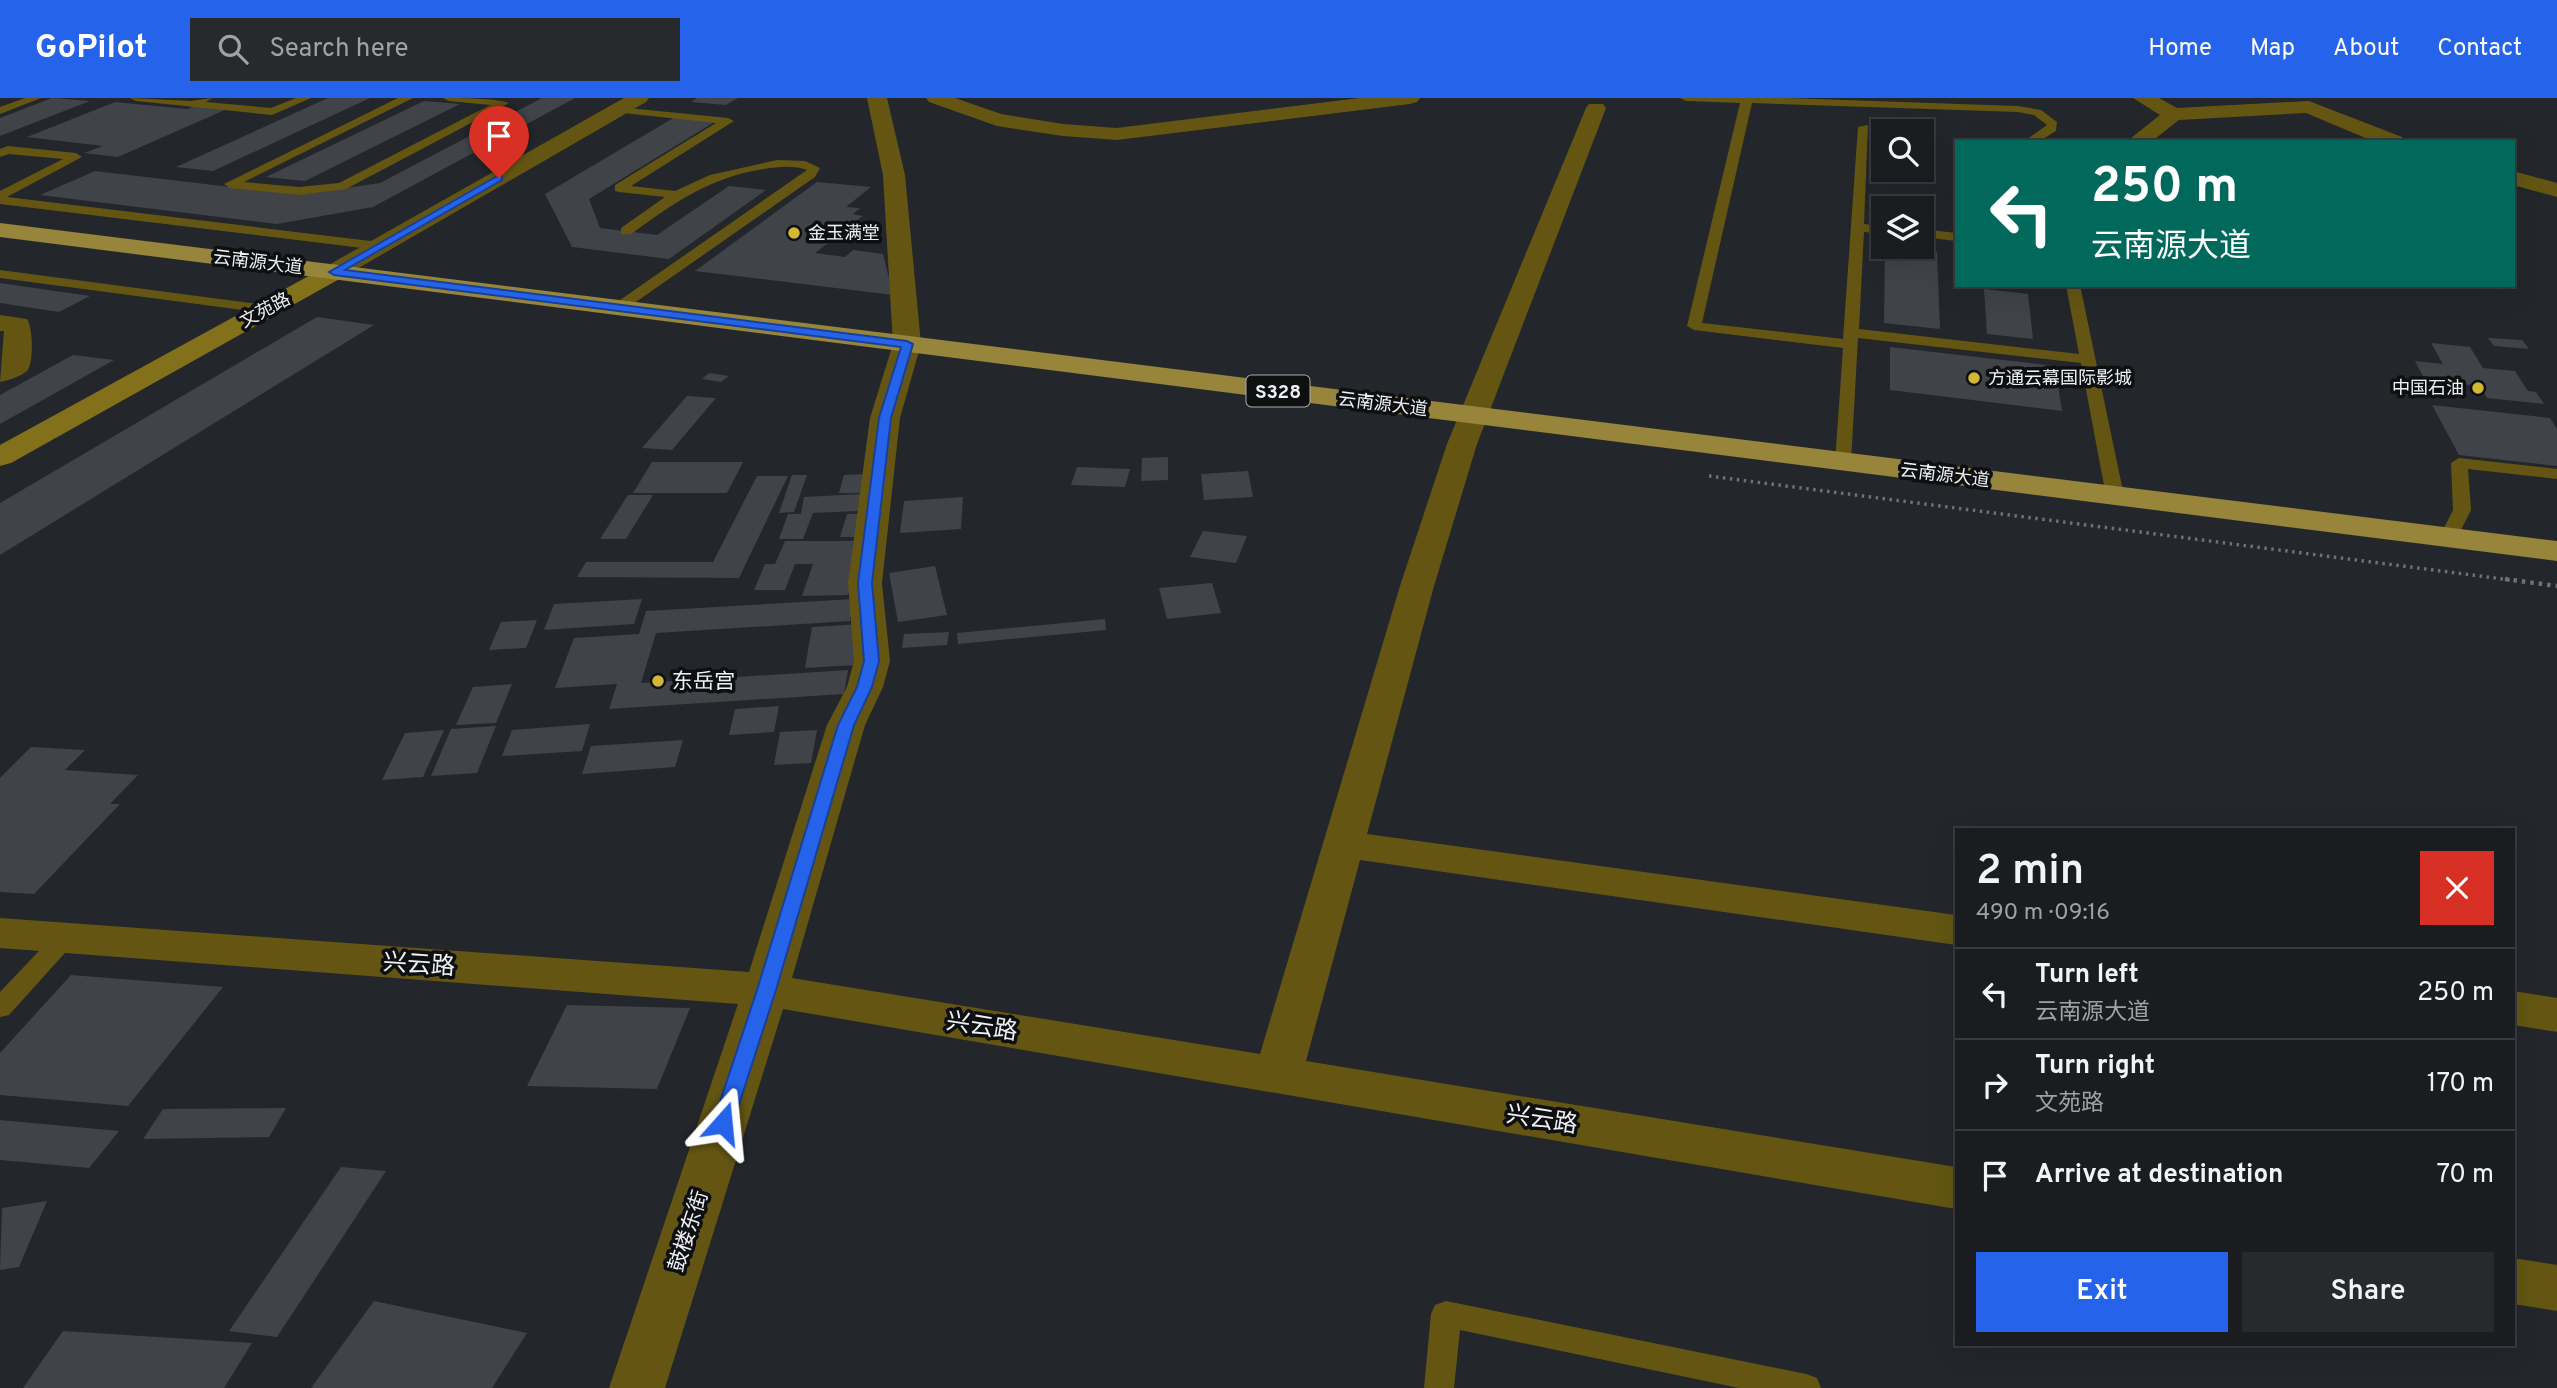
<!DOCTYPE html>
<html lang="en">
<head>
<meta charset="utf-8">
<style>
  body { margin:0; font-family:Overpass,"Noto Sans SC",sans-serif; background:#27292d; color:#f1f3f6; height:100vh; display:flex; flex-direction:column; font-size:26px; white-space:nowrap }
  * { box-sizing:border-box; margin:0 }
  p { font-size:23px; color:#9fa1a5 }
  .icon { flex:none; width:38px; height:38px; fill:none; stroke:currentColor; stroke-width:2; stroke-linecap:round; stroke-linejoin:round }
  .map { position:relative; flex:1; overflow:hidden }
  .panel { position:absolute; left:1955px; top:730px; width:560px; height:518px; display:flex; flex-direction:column; background:#1a1c20; border-radius:0px; box-shadow:0 7px 28px #0002,0 0 0 2px #383a3e }
  .panel>* { flex:none }
  .top-card { position:absolute; left:1955px; top:42px; width:560px; height:147px; border-radius:0px; box-shadow:0 7px 28px #0002,0 0 0 2px #383a3e; background:#00695c; color:#fff; overflow:hidden }
  .controls { position:absolute; left:1871px; top:21px; display:grid; gap:14px }
  .controls a { display:grid; place-items:center; width:63px; height:63px; border-radius:0px; background:#1a1c20; box-shadow:0 7px 28px #0002,0 0 0 2px #383a3e; font-size:35px }
  .pin { position:absolute; display:grid; place-items:center; width:60px; height:60px; color:#fff; margin:-72px -30px; border-radius:50% 50% 50% 0; rotate:-45deg; box-shadow:0 0 7px #0007 }
  .pin .icon { rotate:45deg }
  .me { position:absolute; width:77px; margin:-38px; rotate:18deg; stroke-linejoin:round; filter:drop-shadow(0 0 5px #0008) }
  .turn { display:flex; align-items:center; gap:24px; height:147px; padding:0 21px; font-size:32px }
  .turn .icon { width:91px; height:91px; stroke-width:2.5 }
  .turn b { display:block; font-size:49px; line-height:60px }
  .round { display:grid; place-items:center; flex:none; width:74px; height:74px; border-radius:0px; background:#27292d }
  .summary { display:flex; align-items:center; justify-content:space-between; height:119px; padding:0 21px }
  h1 { font-size:42px; font-weight:600; line-height:52px }
  .primary-button { display:flex; gap:14px; margin-top:auto; padding:14px 21px }
  .primary-button a { flex:1; height:80px; border-radius:0px; background:#2563eb; color:#fff; font-size:28px; font-weight:600; line-height:80px; text-align:center }
  .primary-button a+a { background:#27292d; color:#f1f3f6 }
  ul { padding:0; list-style:none }
  li { display:flex; align-items:center; gap:21px; height:91px; padding:0 21px; border-top:2px solid #383a3e }
  li div { flex:1 }
  li b { display:block; font-size:26px }
  li em { font-style:normal }
  header { display:flex; align-items:center; gap:42px; box-sizing:border-box; height:98px; padding:0 35px; background:#2563eb; color:#fff }
  header strong { font-size:33px }
  nav { display:flex; gap:38px; margin-inline-start:auto; font-size:24px }
  .search { width:490px; height:63px; background:#27292d; display:flex; align-items:center; gap:18px; box-sizing:border-box; padding:0 24px; border-radius:0px; color:#9fa1a5; font-size:26px }
  .map>svg:first-child { display:block }
</style>
</head>
<body>
<header>
<strong>GoPilot</strong>
<div class="search"><svg class="icon" aria-label="search" viewBox="0 0 24 24"><circle cx="10" cy="10" r="6"/><path d="M15 15l6 6"/></svg>Search here</div>
<nav><a>Home</a><a>Map</a><a>About</a><a>Contact</a></nav>
</header>
<div class="map">
<svg width="2557" height="1290" viewBox="0 0 2557 1290">
  <rect width="100%" height="100%" fill="#23262b"/>
  <g fill="#404348">
    <path d="M52,0L90,3L0,38V20Z"/>
    <path d="M328,0H370L213,73L176,69Z"/>
    <path d="M542,0H575L373,109L277,126L40,97L95,73L298,97L380,85Z"/>
    <path d="M697,0H738L726,7L691,4Z"/>
    <path d="M424,3L460,6L305,83L266,79Z"/>
    <path d="M115,4L187,11L195,8L227,11L118,59L84,55L103,48L27,39Z"/>
    <path d="M675,19L716,23L589,101L600,130L657,137L729,88L766,92L669,161L572,149L545,96Z"/>
    <path d="M817,84L871,89L846,109L860,110L853,116L863,118L815,155L845,159L853,152L883,156L893,197L695,173Z"/>
    <path d="M1885,149L1937,154L1940,231L1884,225Z"/>
    <path d="M0,185L90,198L59,214L0,205Z"/>
    <path d="M1984,191L2028,196L2033,241L1987,236Z"/>
    <path d="M317,219L374,227L0,457V405Z"/>
    <path d="M2488,240L2522,242L2529,251L2494,248Z"/>
    <path d="M2431,245L2470,249L2483,270L2515,273L2528,293L2536,294L2544,306L2487,300L2480,288L2425,282L2415,263L2443,266Z"/>
    <path d="M1890,249L2055,268L2062,313L1890,292Z"/>
    <path d="M73,257L114,262L0,326V297Z"/>
    <path d="M709,275L729,278L721,284L702,281Z"/>
    <path d="M687,298L716,300L672,352L642,350Z"/>
    <path d="M2432,307L2550,320L2557,331V368L2459,357Z"/>
    <path d="M1168,359V382L1141,383L1142,360Z"/>
    <path d="M652,364H743L727,395H633Z"/>
    <path d="M1077,369L1130,371L1125,389L1071,387Z"/>
    <path d="M1248,373L1253,399L1204,402L1201,376Z"/>
    <path d="M865,376L860,395H839L844,377Z"/>
    <path d="M792,377H807L794,414L779,415Z"/>
    <path d="M757,378H788L739,480L577,479L586,464H713Z"/>
    <path d="M862,396L858,413L813,415L803,441H779L788,416H801L804,399Z"/>
    <path d="M628,397H653L626,441H600Z"/>
    <path d="M963,399L961,431L900,435L904,403Z"/>
    <path d="M847,416H868L860,439H840Z"/>
    <path d="M1203,433L1247,438L1236,465L1190,459Z"/>
    <path d="M785,443H864L848,497L802,498L813,466H795L785,492H754L765,466H775Z"/>
    <path d="M935,468L947,517L898,524L889,475Z"/>
    <path d="M1212,485L1221,515L1167,521L1159,490Z"/>
    <path d="M642,501L634,526L544,532L554,506Z"/>
    <path d="M854,501L850,523L656,535L641,585L848,572L844,596L609,611L617,586L555,590L574,540L639,536L646,513Z"/>
    <path d="M1105,521L1106,532L958,546L957,535Z"/>
    <path d="M537,522L526,550L489,552L501,524Z"/>
    <path d="M862,526L857,567L805,570L812,529Z"/>
    <path d="M949,534L947,547L902,550L904,536Z"/>
    <path d="M512,586L496,625L456,627L473,589Z"/>
    <path d="M779,608L774,634L729,637L735,611Z"/>
    <path d="M590,626L582,653L502,658L512,632Z"/>
    <path d="M496,628L477,675L431,678L451,631Z"/>
    <path d="M444,632L423,679L382,682L405,635Z"/>
    <path d="M817,632L811,665L774,667L780,634Z"/>
    <path d="M683,642L675,669L582,676L591,648Z"/>
    <path d="M31,649L85,652L65,672L138,677L110,706H120L34,796L0,794V680Z"/>
    <path d="M71,877L223,889L128,1008L0,997V955Z"/>
    <path d="M567,907L690,910L657,991L527,988Z"/>
    <path d="M286,1010L269,1039L143,1041L163,1011Z"/>
    <path d="M0,1022L119,1033L89,1070L0,1062Z"/>
    <path d="M341,1069L386,1073L277,1239L229,1233Z"/>
    <path d="M47,1103L19,1169L0,1172L2,1110Z"/>
    <path d="M374,1203L527,1235L492,1290H311Z"/>
    <path d="M63,1233L252,1245L224,1290H23Z"/>
  </g>
  <g fill="none" stroke-linecap="round" stroke-linejoin="round">
    <path stroke="#6d7074" stroke-width="3.5" stroke-dasharray="2.5 4.5" stroke-linecap="butt" d="M1709,378L2518,483"/>
    <path stroke="#6d7074" stroke-width="4.5" stroke-dasharray="3.5 5" stroke-linecap="butt" d="M2505,481L2557,488"/>
    <g fill="#645612" fill-rule="evenodd">
      <path d="M25,0H41L0,16V9Z"/>
      <path d="M130,0L191,3L212,0L206,4L271,10L296,0H311L272,17L136,3Z"/>
      <path d="M398,0H413L244,84L299,89L339,85L490,7L449,3L443,0C462,0 493,0 509,5L346,91L299,97L230,90L224,86Z"/>
      <path d="M1680,0H1786L2018,8L2041,12L2057,24L2056,33L2038,44H2023L2047,27L2034,17L2018,14L1752,5L1702,225L1843,241L1858,29L1868,27L1864,126L1883,128V136L1864,134L1859,231L2079,256L2066,187H2080L2124,398L2121,402H2109L2106,398L2081,265L1858,240L1851,364L1843,369L1837,368L1835,364L1843,250L1694,232L1687,228L1740,5L1686,3Z"/>
      <path d="M618,9L728,20L734,23L631,88L675,93L710,77L777,62L805,63L820,70L815,79L623,213H613V207L807,72C794,67 778,69 764,71C710,79 674,105 631,136H621V130L665,99L619,94L615,93V87L716,25L614,14V10Z"/>
      <path d="M8,48L76,55L82,59L7,99L379,144L386,148L379,152L0,106V93L63,61L9,56L0,59V51Z"/>
      <path d="M1922,131L1956,135V143L1922,139Z"/>
      <path d="M0,172L266,207L273,211L266,215L0,180Z"/>
      <path d="M2459,360L2557,371V381L2468,371L2471,412L2457,440L2448,445L2439,440L2453,412L2451,365Z"/>
      <path d="M65,832L73,834L77,840L73,846L9,917L0,919V894L57,834Z"/>
      <path d="M1446,1203L1806,1276L1817,1280L1821,1290H1739L1460,1232L1454,1290H1424L1431,1216L1435,1207Z"/>
    </g>
    <g fill="#645612" fill-rule="evenodd">
      <path d="M867,0H887L905,77L921,246L900,320L882,485L890,563L883,589L865,627L792,880L1260,956L1400,488L1447,346L1586,10L1589,6H1603L1606,10L1477,346L1434,488L1367,736L1956,817V847L1360,762L1306,963L1956,1069V1111L783,911L665,1290H609L738,906L0,850V820L749,874L827,627L847,589L854,563L848,485L870,320L893,246L883,77Z"/>
      <path d="M926,0H955L1001,16L1063,26L1117,30L1360,0H1420L1417,4L1410,6L1117,42L1063,38L997,28L929,4Z"/>
      <path d="M2133,0H2159L2177,10L2309,3L2402,39L2405,44H2375L2306,15L2179,22L2151,44H2126L2160,17Z"/>
      <path d="M2513,73L2557,85V99L2513,87Z"/>
      <path d="M0,217L27,221C33,229 34,266 27,273C20,279 9,282 0,284L4,233H0Z"/>
      <path d="M2513,893L2557,900V934L2513,927Z"/>
      <path d="M2513,1160L2557,1167V1213L2513,1206Z"/>
    </g>
    <path fill="#645612" fill-rule="evenodd" d="M624,0H649L646,4L343,179L334,182L325,179L321,174L325,169Z"/>
    <path fill="#83701a" fill-rule="evenodd" d="M334,166L343,169L347,174L343,179L11,365L0,368V347L325,169Z"/>
    <path fill="#97853b" fill-rule="evenodd" d="M0,125L2557,443V463L0,139Z"/>
  </g>
  <path fill="#2563eb" stroke="#184099" stroke-width="2" d="M499,77L502,78V82L345,172L907,243L913,246L891,320L872,485L879,563L872,589L854,627L776,892L733,1025L730,1030L723,1033L716,1030L713,1025L757,892L838,627L857,589L864,563L858,485L879,320L901,249L334,177L329,174Z"/>
  <g fill="#d2b735" stroke="#0e0f11" stroke-width="2.5">
    <circle cx="794" cy="135" r="7"/>
    <circle cx="1974" cy="280" r="7"/>
    <circle cx="2478" cy="290" r="7"/>
    <circle cx="658" cy="583" r="7"/>
  </g>
  <g text-anchor="middle" stroke-width="7" stroke-linejoin="round" paint-order="stroke">
    <g font-size="18" fill="#eef0f3" stroke="#0e0f11" text-anchor="start">
      <text x="808" y="141">金玉满堂</text>
      <text x="1988" y="286">方通云幕国际影城</text>
      <text x="2464" y="296" text-anchor="end">中国石油</text>
    </g>
    <g font-size="18" fill="#eef0f3" stroke="#0e0f11">
      <text transform="translate(258 164) rotate(7)" y="6">云南源大道</text>
      <text transform="translate(265 212) rotate(-28)" y="6">文苑路</text>
      <text transform="translate(1383 306) rotate(7)" y="6">云南源大道</text>
      <text transform="translate(1945 377) rotate(7)" y="6">云南源大道</text>
    </g>
    <rect fill="#0e0f11" stroke="#abacaf" stroke-width="2" x="1246.5" y="277.5" width="63" height="31" rx="5"/>
    <g font-size="19" font-weight="bold" fill="#eef0f3">
      <text x="1278" y="300">S328</text>
    </g>
    <g font-size="21" fill="#eef0f3" stroke="#0e0f11" text-anchor="start">
      <text x="672" y="590">东岳宫</text>
    </g>
    <g font-size="21" fill="#eef0f3" stroke="#0e0f11">
      <text transform="translate(688 1133) rotate(-72)" y="7">鼓楼东街</text>
    </g>
    <g font-size="24" fill="#eef0f3" stroke="#0e0f11">
      <text transform="translate(419 866) rotate(4)" y="8">兴云路</text>
      <text transform="translate(982 928) rotate(9)" y="8">兴云路</text>
      <text transform="translate(1542 1021) rotate(9)" y="8">兴云路</text>
    </g>
  </g>
</svg>
<div class="controls">
<a><svg class="icon" aria-label="search" viewBox="0 0 24 24"><circle cx="10" cy="10" r="6"/><path d="M15 15l6 6"/></svg></a>
<a><svg class="icon" aria-label="layers" viewBox="0 0 24 24"><path d="M12 4l9 5-9 5-9-5zM3 14l9 5 9-5"/></svg></a>
</div>
<div class="pin" style="left:499px;top:80px;background:#d93025"><svg class="icon" aria-label="arrive" viewBox="0 0 24 24"><path d="M6 21V4h12l-3 4 3 4H6"/></svg></div>
<svg class="me" style="left:723px;top:1025px" viewBox="-20 -20 40 40"><path d="M0-17L14 15 0 8-14 15z" fill="#2563eb" stroke="#fff" stroke-width="4"/></svg>
<div class="top-card">
<div class="turn"><svg class="icon" aria-label="left" viewBox="0 0 24 24"><path d="M17 20v-9H6M10 6l-5 5 5 5"/></svg><div><b>250 m</b>云南源大道</div></div>
</div>
<section class="panel">
<div class="summary"><div><h1>2 min</h1><p>490 m · 09:16</p></div><a class="round" style="background:#d93025;color:#fff"><svg class="icon" aria-label="close" viewBox="0 0 24 24"><path d="M6 6l12 12M18 6L6 18"/></svg></a></div>
<ul>
<li><svg class="icon" aria-label="left" viewBox="0 0 24 24"><path d="M17 20v-9H6M10 6l-5 5 5 5"/></svg><div><b>Turn left</b><p>云南源大道</p></div><em>250 m</em></li>
<li><svg class="icon" aria-label="right" viewBox="0 0 24 24"><path d="M7 20v-9h11M14 6l5 5-5 5"/></svg><div><b>Turn right</b><p>文苑路</p></div><em>170 m</em></li>
<li><svg class="icon" aria-label="arrive" viewBox="0 0 24 24"><path d="M6 21V4h12l-3 4 3 4H6"/></svg><div><b>Arrive at destination</b></div><em>70 m</em></li>
</ul>
<div class="primary-button"><a>Exit</a><a>Share</a></div>
</section>
</div>
</body>
</html>
